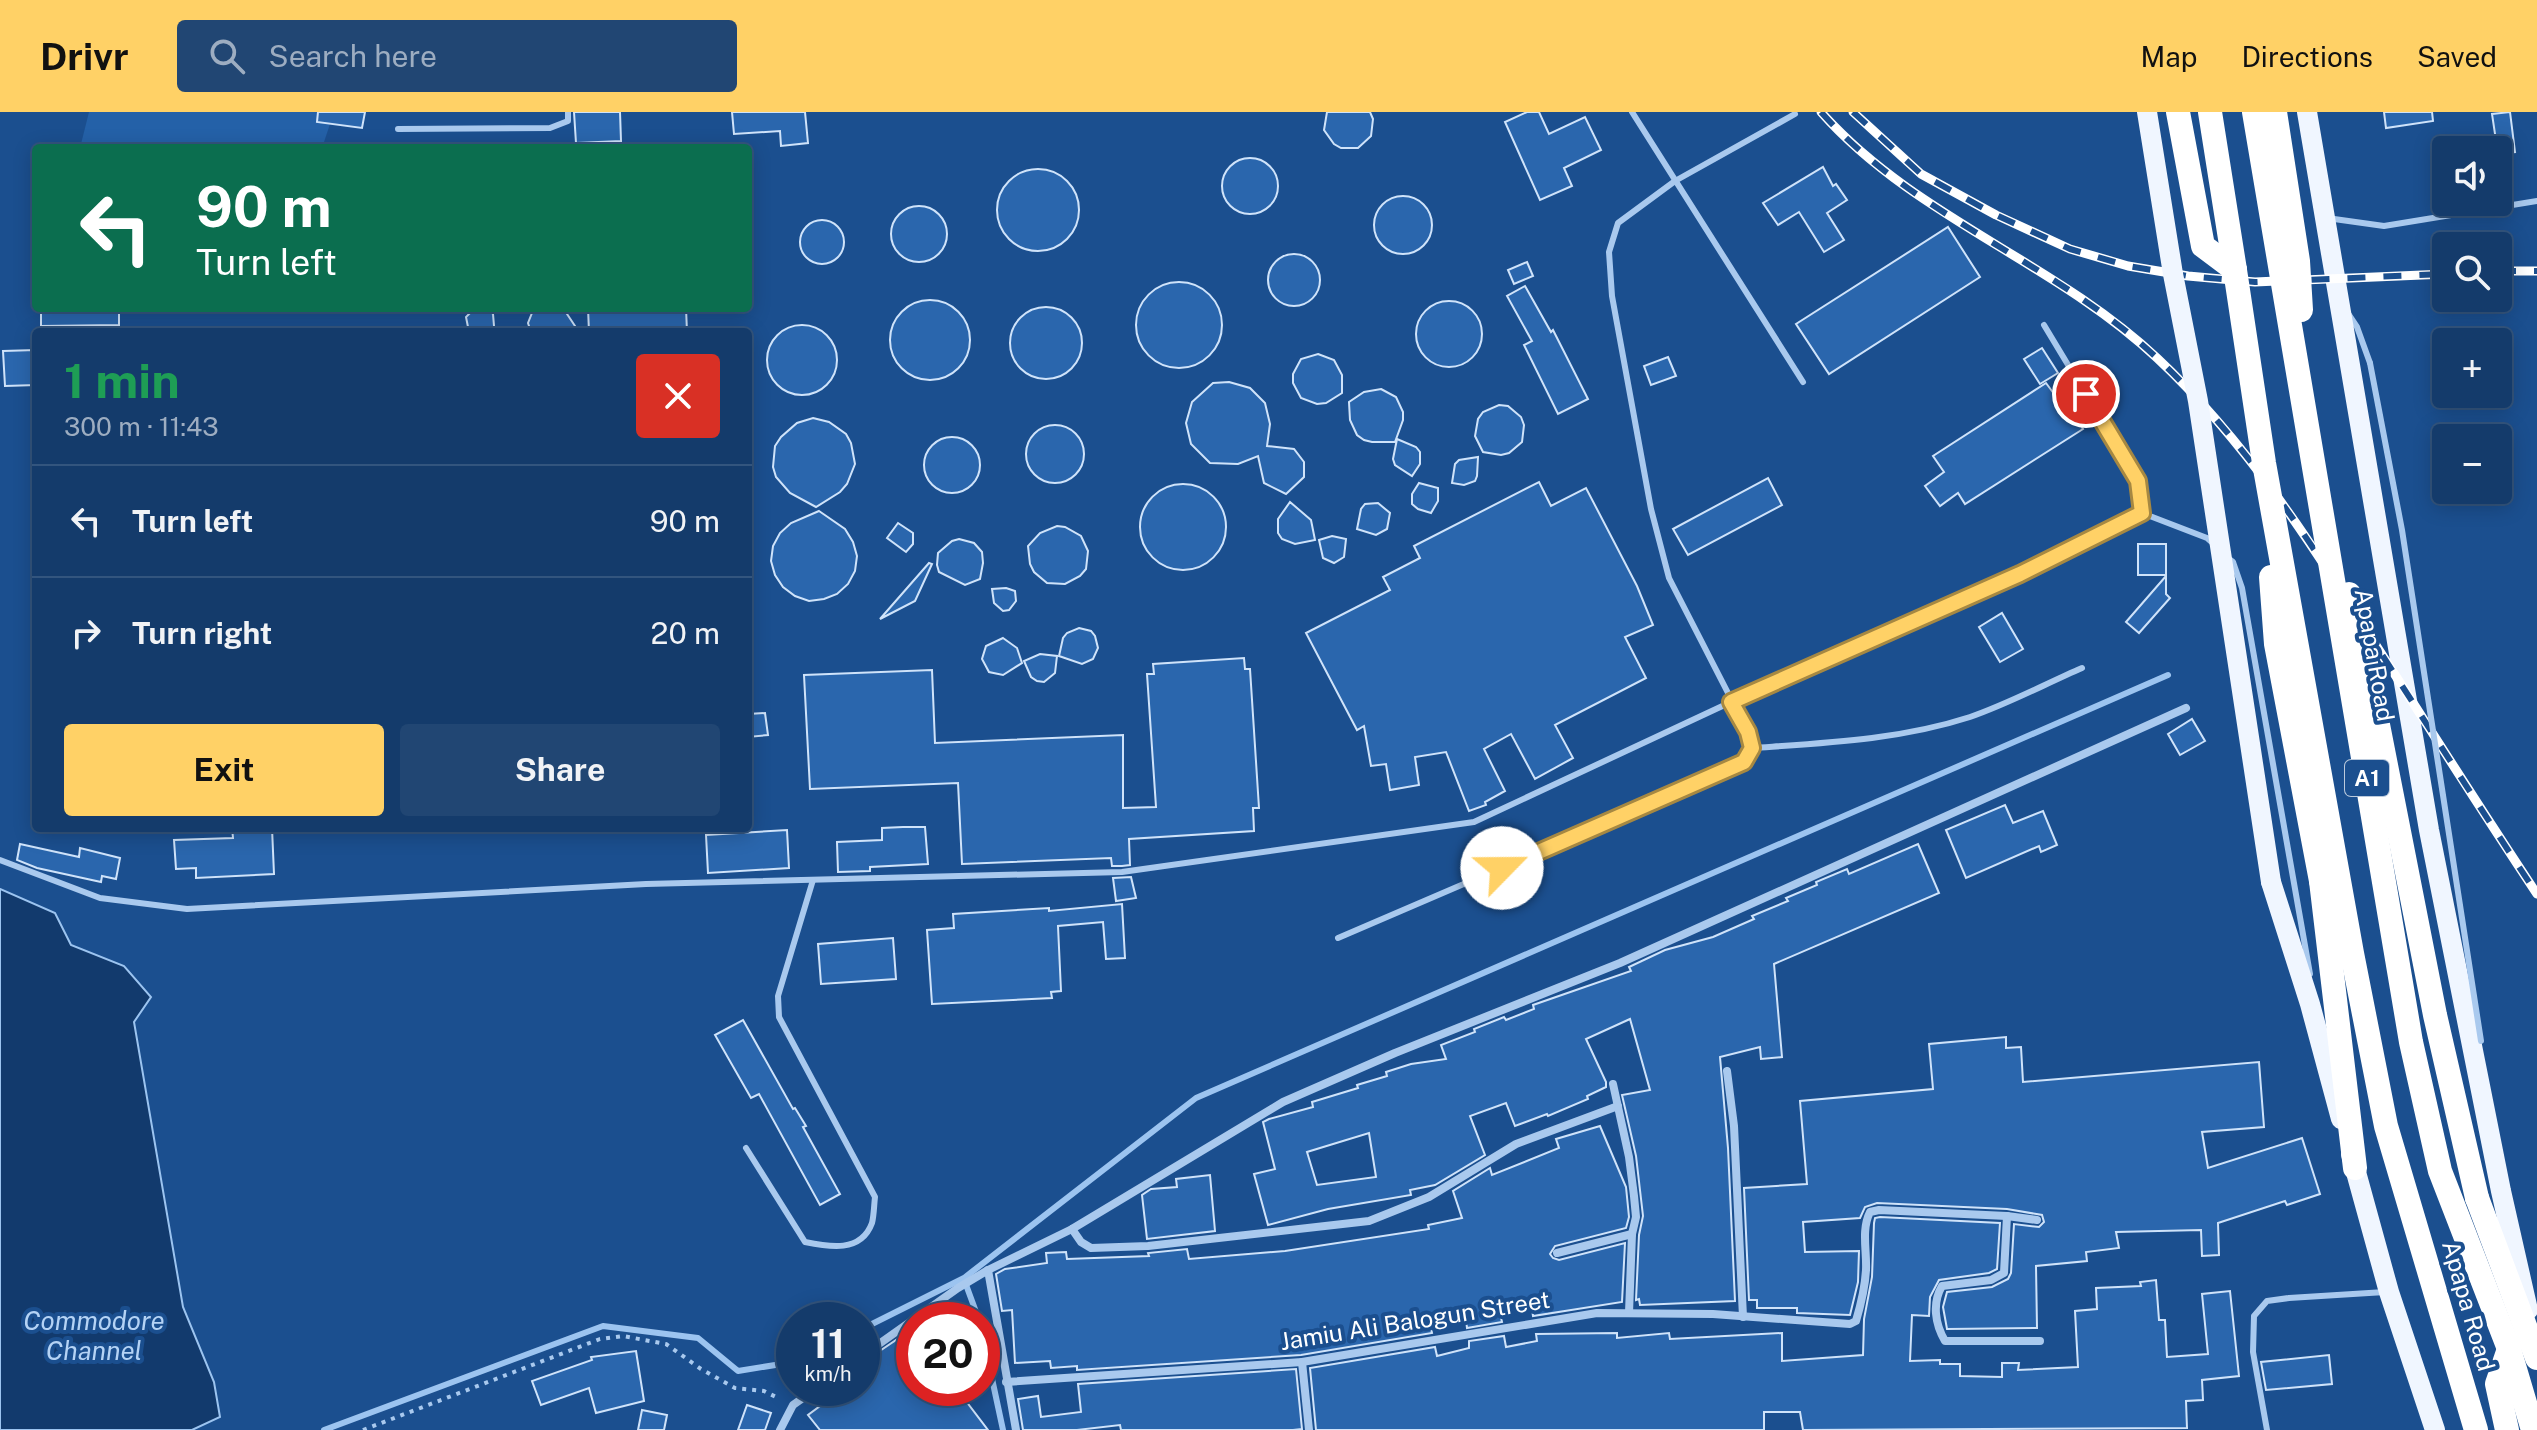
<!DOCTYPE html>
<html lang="en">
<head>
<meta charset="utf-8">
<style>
  body { margin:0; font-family:"Public Sans",sans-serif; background:#214673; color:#f1f3f6; height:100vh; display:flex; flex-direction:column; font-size:30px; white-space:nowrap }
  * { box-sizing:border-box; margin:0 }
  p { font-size:26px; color:#9dadc1 }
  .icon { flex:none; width:44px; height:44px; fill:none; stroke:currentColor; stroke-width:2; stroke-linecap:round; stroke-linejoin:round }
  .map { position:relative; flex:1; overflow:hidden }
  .details { position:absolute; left:32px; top:216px; width:720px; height:504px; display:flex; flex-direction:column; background:#143b6b; border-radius:8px; box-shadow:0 4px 20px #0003,0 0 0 2px #33557e }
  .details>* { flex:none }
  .hud { position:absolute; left:32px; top:32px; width:720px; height:168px; border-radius:8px; box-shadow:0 4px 20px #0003,0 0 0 2px #33557e; background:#0b6e4f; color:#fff; overflow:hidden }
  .controls { position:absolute; left:2432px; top:24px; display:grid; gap:16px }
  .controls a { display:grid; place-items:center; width:80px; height:80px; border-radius:8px; background:#143b6b; box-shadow:0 4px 20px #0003,0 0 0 2px #33557e; font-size:40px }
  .speed { position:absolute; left:776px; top:1190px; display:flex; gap:16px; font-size:40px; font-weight:700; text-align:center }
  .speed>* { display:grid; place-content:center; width:104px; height:104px; border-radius:50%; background:#143b6b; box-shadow:0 4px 20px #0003,0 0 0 2px #33557e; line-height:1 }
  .speed small { font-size:20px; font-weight:400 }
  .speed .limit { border:12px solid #d22; background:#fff; color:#111 }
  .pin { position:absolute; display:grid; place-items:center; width:68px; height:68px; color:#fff; margin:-34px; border:4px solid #fff; border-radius:50%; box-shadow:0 2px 8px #0007 }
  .me { position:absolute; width:88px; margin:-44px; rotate:67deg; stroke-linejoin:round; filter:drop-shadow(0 0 6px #0008) }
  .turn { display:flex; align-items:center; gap:28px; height:168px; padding:0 32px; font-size:36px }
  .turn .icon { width:104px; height:104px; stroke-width:2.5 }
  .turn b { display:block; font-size:56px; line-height:68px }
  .round { display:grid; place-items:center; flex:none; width:84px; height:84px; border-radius:8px; background:#214673 }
  .head { display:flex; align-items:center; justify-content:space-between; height:136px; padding:0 32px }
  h1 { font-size:48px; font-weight:700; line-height:60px; color:#1e9e55 }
  .cta { display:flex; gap:16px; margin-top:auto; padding:16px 32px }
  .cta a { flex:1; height:92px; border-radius:8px; background:#ffd166; color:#111; font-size:32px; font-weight:700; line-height:92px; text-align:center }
  .cta a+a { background:#214673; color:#f1f3f6 }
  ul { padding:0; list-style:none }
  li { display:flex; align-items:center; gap:24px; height:112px; padding:0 32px; border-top:2px solid #33557e }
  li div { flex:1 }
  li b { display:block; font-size:30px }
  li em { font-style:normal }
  header { display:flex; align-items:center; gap:48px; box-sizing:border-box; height:112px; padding:0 40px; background:#ffd166; color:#111 }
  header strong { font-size:38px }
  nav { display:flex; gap:44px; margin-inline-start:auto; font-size:28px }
  .search { width:560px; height:72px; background:#214673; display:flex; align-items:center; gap:20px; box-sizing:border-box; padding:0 28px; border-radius:8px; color:#9dadc1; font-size:30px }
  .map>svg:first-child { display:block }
</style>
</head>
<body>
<header>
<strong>Drivr</strong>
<div class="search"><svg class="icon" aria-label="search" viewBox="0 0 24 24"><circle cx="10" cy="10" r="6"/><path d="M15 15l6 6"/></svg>Search here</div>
<nav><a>Map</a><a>Directions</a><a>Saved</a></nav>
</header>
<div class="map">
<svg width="2537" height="1318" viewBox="0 0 2537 1318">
  <rect width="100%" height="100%" fill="#1b4f8f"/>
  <path fill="#2461a8" d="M89,0H334L322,36H237L194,31L81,32Z"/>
  <path fill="#123a6d" stroke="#9cc4f0" stroke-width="2" d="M0,777L55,801L71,833L124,854L151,885L134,910L183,1195L214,1270L220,1305L192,1318H0Z"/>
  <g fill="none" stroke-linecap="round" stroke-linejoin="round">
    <g stroke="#9cc4f0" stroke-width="6">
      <path d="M965,1170L979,1208"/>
      <path d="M862,1217L964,1166L1196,986L2168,563"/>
      <path d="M982,1220L1003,1318"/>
      <path d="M324,1318L603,1214L698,1226L738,1259L794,1250"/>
    </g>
  </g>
  <g fill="#2a66ad" stroke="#cfe3fa" stroke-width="2" fill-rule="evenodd">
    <path d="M318,0H365L362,16L317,10Z"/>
    <path d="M574,0H620L621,29L576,31Z"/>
    <path d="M732,0H805L808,31L781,34L780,19L734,22Z"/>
    <path d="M1327,0H1370L1373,7L1371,24L1358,36H1341L1334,32L1324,18Z"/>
    <path d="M1527,0H1539L1549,22L1585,5L1601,38L1564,56L1572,74L1540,88L1505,10Z"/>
    <path d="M2384,0H2432L2433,9L2386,16Z"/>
    <path d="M2510,0L2515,40L2498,42L2492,2Z"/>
    <circle cx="1250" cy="74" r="28"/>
    <path d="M1823,55L1833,74L1836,72L1847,88L1827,101L1844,128L1824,140L1799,100L1778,113L1763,91Z"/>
    <circle cx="1038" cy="98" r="41"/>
    <circle cx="1403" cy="113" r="29"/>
    <circle cx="919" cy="122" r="28"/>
    <circle cx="822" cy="130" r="22"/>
    <path d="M1948,115L1980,165L1829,262L1796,212Z"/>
    <circle cx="1294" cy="168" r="26"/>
    <path d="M1527,150L1533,164L1514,172L1508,158Z"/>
    <circle cx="1179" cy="213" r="43"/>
    <path d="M1525,174L1551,220L1553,218L1588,287L1558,302L1524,233L1532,229L1507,184Z"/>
    <circle cx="930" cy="228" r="40"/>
    <circle cx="1449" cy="222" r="33"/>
    <circle cx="1046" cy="231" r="36"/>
    <path d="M41,196H119V213L41,214Z"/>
    <path d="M475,196L488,197L493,202L494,214L491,220H469L466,205Z"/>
    <path d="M534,196H563L579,220H531L528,211Z"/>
    <path d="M588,196H686L687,220H589Z"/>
    <circle cx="802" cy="248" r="35"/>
    <path d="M2042,236L2058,261L2040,272L2024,247Z"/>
    <path d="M36,238V273L5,274L3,239Z"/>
    <path d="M1318,242L1334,248L1342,263V281L1326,291L1317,292L1301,286L1293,271V262L1301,247Z"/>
    <path d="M1668,245L1676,264L1651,273L1644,254Z"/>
    <path d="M1229,270L1250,276L1265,291L1270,312L1267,334L1294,337L1304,350V365L1286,382L1264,371L1258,344L1238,352L1210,351L1191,332L1186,311L1192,290L1213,271Z"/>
    <path d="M2046,271L2066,298L2069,295L2083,317L1965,392L1958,381L1940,394L1925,374L1944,360L1933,344Z"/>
    <path d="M1381,277L1396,285L1403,300V308L1395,330H1372L1364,328L1357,323L1350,308L1349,290L1364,280Z"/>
    <path d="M1499,293L1508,294L1521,305L1524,313L1522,330L1509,341L1501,343L1483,340L1475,324L1478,307L1483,300Z"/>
    <path d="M813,306L829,310L846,322L851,331L855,352L847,372L840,380L816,395L790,381L776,365L773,355L775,334L781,325L797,311Z"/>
    <circle cx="1055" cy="342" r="29"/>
    <circle cx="952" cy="353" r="28"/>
    <path d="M1397,327L1416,335L1420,340V352L1412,364L1395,353L1393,347Z"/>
    <path d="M1478,345L1477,364L1475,369L1464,373L1452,371L1455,352L1459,348Z"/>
    <path d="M1768,366L1782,393L1688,443L1673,417Z"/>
    <path d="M1539,370L1551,394L1586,376L1637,474L1653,513L1625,525L1646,566L1555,613L1573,646L1535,667L1511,622L1484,637L1505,679L1485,690L1486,693L1469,699L1446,640L1415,645L1419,673L1390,678L1386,652L1371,654L1364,614L1357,618L1306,521L1390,478L1383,465L1420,446L1414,434Z"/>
    <path d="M1419,371L1438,376V389L1431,401L1418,397L1412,392V382Z"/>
    <circle cx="1183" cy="415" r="43"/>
    <path d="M1290,390L1311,408L1315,428L1295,432L1282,427L1278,421V407Z"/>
    <path d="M1378,391L1390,401L1387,417L1376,423L1357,417L1361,397L1365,392Z"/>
    <path d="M819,399L845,417L853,430L857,444L855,459L848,472L837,482L824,487L809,489L795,484L783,475L775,463L771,449L773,434L780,421L791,411Z"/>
    <path d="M898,411L913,421V432L906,440L887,426Z"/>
    <path d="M1057,414L1065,415L1081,424L1088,439L1086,457L1080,464L1065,472L1047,471L1034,460L1030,452L1028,434L1040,421Z"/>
    <path d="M1332,424L1346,427L1344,445L1334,451L1323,446L1319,428Z"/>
    <path d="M959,427L974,431L982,440L983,451L980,467L965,473L939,460L937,453L938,441L952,429Z"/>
    <rect x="2138" y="432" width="28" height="31"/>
    <path d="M929,451L932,452L915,489L880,507Z"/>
    <path d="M2166,464V482L2170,486L2139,521L2126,510Z"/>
    <path d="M1006,476L1015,479L1016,489L1009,498L1003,499L994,491L992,477Z"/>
    <path d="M2002,501L2023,537L2000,550L1979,515Z"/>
    <path d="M1079,516L1091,519L1095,524L1098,536L1093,547L1082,552L1059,544L1063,526L1067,521Z"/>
    <path d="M1003,526L1017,536L1022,551L1003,563L989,560L982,547L986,534Z"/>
    <path d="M1040,542L1057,544L1055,561L1044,570L1037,569L1031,565L1024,549Z"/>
    <path d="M1244,546L1245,557H1250L1259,696H1253L1254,719L1129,727L1130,753L1122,754H1112L1111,746L962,752L958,671L810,677L804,563L932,558L935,631L1123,623V696L1156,695L1147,562H1154L1153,552Z"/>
    <path d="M765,601L768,623L748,625V602Z"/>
    <path d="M2192,607L2205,629L2180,643L2168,622Z"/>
    <path d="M2005,693L2013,711L2043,699L2057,733L2041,740L2039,734L1966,766L1946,718Z"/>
    <path d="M903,715H925L928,752L870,755V759L838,760L837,730L882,728V716Z"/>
    <path d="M232,716H272L274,762L196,766V756L176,757L174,728L233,726Z"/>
    <path d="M787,718L789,756L708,761L706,723Z"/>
    <path d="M20,732L79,745L80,736L120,746L116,767L102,764L101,770L37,756L17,748Z"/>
    <path d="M1918,732L1939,781L1774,852L1782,945L1761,947L1760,935L1720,945L1728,1036L1735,1189L1640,1193L1639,1187L1636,1188L1639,1123L1643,1104L1636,1044L1622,983L1650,978L1630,907L1586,927L1606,970V975L1587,984L1588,987L1548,1004L1547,1002L1515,1014L1506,991L1470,1004L1485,1043L1435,1073L1410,1078L1411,1083L1328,1097L1268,1113L1254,1062L1275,1057L1263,1010L1269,1007L1313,995L1312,990L1358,976L1357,973L1387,964L1386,960L1411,952L1446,947L1441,933L1475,920L1474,917L1504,905L1506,908L1534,897L1533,893L1631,859L1629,855L1665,838L1713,825L1754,807L1752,804L1788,789L1786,786L1817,773L1816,770L1847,757L1849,762ZM1369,1021L1376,1065L1317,1073L1307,1040Z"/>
    <path d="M1131,765L1136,786L1116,789L1113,766Z"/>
    <path d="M1122,792L1125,846L1106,847L1103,810L1058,814L1061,879L1051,880L1052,886L932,892L927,818L954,816L953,802L1049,796V799Z"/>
    <path d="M893,826L896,867L821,872L818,832Z"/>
    <path d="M743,908L793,997L795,996L806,1014L803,1015L840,1082L820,1093L759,982L751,986L715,923Z"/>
    <path d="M2006,925V936L2021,935L2023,970L2259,950L2264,1015L2202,1020L2208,1056L2302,1026L2320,1082L2287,1093L2285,1089L2218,1111L2219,1143L2202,1144L2201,1118L2116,1120L2119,1136L2086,1140L2087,1149L2036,1154L2037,1216L1947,1217L1943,1195L1947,1180L1992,1175L2008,1167L2011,1161L2014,1112L2039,1115L2044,1110L2042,1103L2007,1097L1877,1091L1865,1095L1860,1106L1803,1110L1805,1140L1859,1139L1858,1170L1850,1203L1797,1201V1196H1757V1188H1749L1744,1076L1807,1072L1800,989L1933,977L1929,932Z"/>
    <path d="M1600,1014L1626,1075L1629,1105L1626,1116L1555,1134L1550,1142L1553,1146L1559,1148L1625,1131L1622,1190L1533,1204L1532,1197L1500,1201L1502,1210L1467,1216L1466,1208L1430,1212L1432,1221L1301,1243L1077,1258V1254L1051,1256L1050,1249L1015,1251L1012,1198L1002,1199L996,1162L1005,1157L1047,1151L1046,1141L1066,1140L1067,1147L1149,1144L1148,1141L1187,1137L1189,1147L1285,1139L1429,1117L1428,1113L1462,1106L1453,1079L1490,1056L1492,1063L1559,1036L1556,1027Z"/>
    <path d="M1210,1063L1215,1119L1147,1127L1142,1083L1151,1077L1177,1075L1176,1067Z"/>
    <path d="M1880,1105L2000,1111L1997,1157L1989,1161L1939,1168L1930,1185L1929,1204L1912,1203L1910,1249L1940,1248V1252H1960V1264L2002,1265V1251H2019L2018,1258L2078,1255L2075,1199L2097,1197L2096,1176L2141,1174L2140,1170L2156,1168L2159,1208H2165L2167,1245L2208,1242L2202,1182L2230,1179L2239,1264L2202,1268L2203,1288L2186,1289L2187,1316L1803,1318L1800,1300H1764V1318H1316L1310,1256L1435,1235L1437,1244L1469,1236V1229L1504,1224L1506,1235L1537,1229L1536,1222L1617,1221V1226L1669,1221L1670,1227L1782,1221V1249L1863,1243L1864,1207L1872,1165L1874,1111L1875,1106Z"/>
    <path d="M902,1224L906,1231L914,1227V1276H956L988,1318H820L808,1303L820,1294L814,1287L824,1276H862V1251Z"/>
    <path d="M636,1239L644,1289L596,1301L589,1276L541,1293L532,1269L592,1248L591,1245Z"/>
    <path d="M2329,1243L2332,1272L2266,1278L2261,1250Z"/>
    <path d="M1296,1257L1302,1317L1293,1318H1121L1120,1313L1077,1318H1023L1018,1287L1038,1284L1041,1305L1081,1300L1078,1272Z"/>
    <path d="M747,1293L771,1301L765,1318H738Z"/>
    <path d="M642,1298L667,1303L664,1318H638Z"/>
  </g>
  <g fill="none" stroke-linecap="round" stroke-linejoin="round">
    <path stroke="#a9c9ee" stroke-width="4" stroke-dasharray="4 6" stroke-linecap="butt" d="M363,1318L600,1227L623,1224L666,1232L701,1257L735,1276L764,1279L780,1287"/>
    <g stroke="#a9c9ee" stroke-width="6">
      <path d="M1632,0L1803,270"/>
      <path d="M398,17L550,16L568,9V0"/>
      <path d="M2327,106L2384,114L2537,89"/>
      <path d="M2349,203L2357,215L2370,251"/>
      <path d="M2142,401L2207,426L2215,433"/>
      <path d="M2229,447L2233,450L2242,476L2310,862"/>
      <path d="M1752,636C1825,631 1899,628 1970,605C2008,592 2045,572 2082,556"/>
      <path d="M0,748L100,786L187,797L646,772L1122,760L1474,710L1731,590L2020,462L2142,401L2138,369L2044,213"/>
      <path d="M1338,826L1720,662L1744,650L1752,636L1748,620L1669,466L1651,397L1612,184L1609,140L1618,111L1675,69L1795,2"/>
      <path d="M746,1036L805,1130C829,1135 861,1141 872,1111C874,1103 874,1093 875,1085L779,905L778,884L813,768"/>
      <path d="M2267,1318L2253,1240L2254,1204L2267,1189L2289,1186L2385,1180"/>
    </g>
    <g stroke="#a9c9ee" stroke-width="8">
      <path d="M1727,959L1734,1014L1743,1205"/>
      <path d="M1613,972L1629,1045L1634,1084L1636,1105L1632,1122L1629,1201"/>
      <path d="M2007,1104L2004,1161L1991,1168L1942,1174C1932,1191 1935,1212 1945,1229H2040"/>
      <path d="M1072,1117L1081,1130L1091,1136L1148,1134L1369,1109L1429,1085L1516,1032L1618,994"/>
      <path d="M1557,1141L1632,1122"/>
      <path d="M988,1158L1016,1318"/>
      <path d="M862,1244L958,1176L988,1158L1072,1117L1283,990L1395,941L1620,851L2186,596"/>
      <path d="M1302,1250L1309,1318"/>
      <path d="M1006,1270L1302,1250L1597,1201L1713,1202L1850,1212L1856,1209C1861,1192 1865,1175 1866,1158C1867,1139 1861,1118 1870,1100L1879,1098L2007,1104L2037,1108"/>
      <path d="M780,1318L793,1293L817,1276"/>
    </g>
    <g stroke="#f0f6ff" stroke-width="20">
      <path d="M2307,0L2429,718L2501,1079L2528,1198"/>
      <path d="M2271,770L2310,892L2341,1007"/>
      <path d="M2351,1042L2389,1180L2435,1318"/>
    </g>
    <g stroke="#fff" stroke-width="24">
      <path d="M2178,0L2203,134L2235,158"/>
      <path d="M2210,0L2235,158"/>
      <path d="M2321,769L2355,1056"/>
      <path d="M2477,1086L2537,1246"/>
      <path d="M2507,1318L2497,1272L2509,1237"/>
    </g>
    <g stroke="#fff" stroke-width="9">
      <g id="rail">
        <path d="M1821,0C1914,105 2055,150 2157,246C2247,330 2314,435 2379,538C2432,620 2483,701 2537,782"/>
        <path d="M1853,0L1921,62L1996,103L2070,137L2128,154L2188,164L2255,170L2446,162"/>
        <path d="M2498,159H2537"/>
      </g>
    </g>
    <use href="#rail" stroke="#1b4f8f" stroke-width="6" stroke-dasharray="18" stroke-linecap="butt"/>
    <path stroke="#a9c9ee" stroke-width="6" d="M2370,251L2402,418L2481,929"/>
    <path stroke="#f0f6ff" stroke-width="20" d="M2147,0L2173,162L2198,289L2271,770"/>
    <g stroke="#fff" stroke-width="24">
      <path d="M2254,0L2411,930L2440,1059L2509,1237L2533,1318"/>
      <path d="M2275,0L2298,149L2301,198"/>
      <path d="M2235,158L2264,351L2352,841L2386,1014L2476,1318"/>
      <path d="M2271,465L2276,532L2321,769"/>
      <path d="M2349,482L2361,526L2435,903L2477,1086"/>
    </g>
  </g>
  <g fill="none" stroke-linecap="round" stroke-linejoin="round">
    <g stroke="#a68842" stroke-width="20">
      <path id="route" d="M1502,756L1744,650L1752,636L1748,620L1731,590L2020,462L2142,401L2138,369L2086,282"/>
    </g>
    <use href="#route" stroke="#ffd166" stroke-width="14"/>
  </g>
  <g text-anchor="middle" stroke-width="8" stroke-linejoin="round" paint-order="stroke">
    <rect fill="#1b4f8f" stroke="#bbcadd" stroke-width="2" x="2345" y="648" width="44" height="36" rx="6"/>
    <g font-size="22" font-weight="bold" fill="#fff">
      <text x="2367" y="674">A1</text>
    </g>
    <g font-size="24" fill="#fff" stroke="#1b4f8f">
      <text transform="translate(2374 543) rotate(80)" y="8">Apapa Road</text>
      <text transform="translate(2468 1194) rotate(74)" y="8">Apapa Road</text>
      <text transform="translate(1415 1209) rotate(-9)" y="8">Jamiu Ali Balogun Street</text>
    </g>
    <g font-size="26" font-style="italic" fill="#b5d3f5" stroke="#1b4f8f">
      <text x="94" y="1218">Commodore<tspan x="94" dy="30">Channel</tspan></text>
    </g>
  </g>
</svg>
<div class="controls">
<a><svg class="icon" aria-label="sound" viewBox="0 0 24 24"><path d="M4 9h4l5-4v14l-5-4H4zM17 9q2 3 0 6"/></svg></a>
<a><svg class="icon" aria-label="search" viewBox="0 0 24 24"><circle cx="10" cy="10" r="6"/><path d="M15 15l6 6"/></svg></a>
<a>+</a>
<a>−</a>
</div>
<div class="speed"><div>11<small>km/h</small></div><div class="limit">20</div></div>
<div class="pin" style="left:2086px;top:282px;background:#d93025"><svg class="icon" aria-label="arrive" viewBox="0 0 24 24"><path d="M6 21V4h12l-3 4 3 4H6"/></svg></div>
<svg class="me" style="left:1502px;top:756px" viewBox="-20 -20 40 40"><circle r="19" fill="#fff"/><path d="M0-13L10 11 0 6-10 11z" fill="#ffd166"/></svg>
<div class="hud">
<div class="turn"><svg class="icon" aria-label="left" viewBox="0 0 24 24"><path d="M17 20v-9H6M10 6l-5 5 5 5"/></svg><div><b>90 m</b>Turn left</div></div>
</div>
<section class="details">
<div class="head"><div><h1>1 min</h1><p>300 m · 11:43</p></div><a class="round" style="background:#d93025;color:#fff"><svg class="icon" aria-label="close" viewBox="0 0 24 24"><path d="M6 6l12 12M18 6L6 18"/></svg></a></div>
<ul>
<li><svg class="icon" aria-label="left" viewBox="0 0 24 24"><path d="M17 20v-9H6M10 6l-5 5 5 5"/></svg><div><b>Turn left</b></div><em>90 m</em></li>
<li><svg class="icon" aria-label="right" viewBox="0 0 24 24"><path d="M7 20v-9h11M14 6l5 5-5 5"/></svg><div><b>Turn right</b></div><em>20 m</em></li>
</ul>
<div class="cta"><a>Exit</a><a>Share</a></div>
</section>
</div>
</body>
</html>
